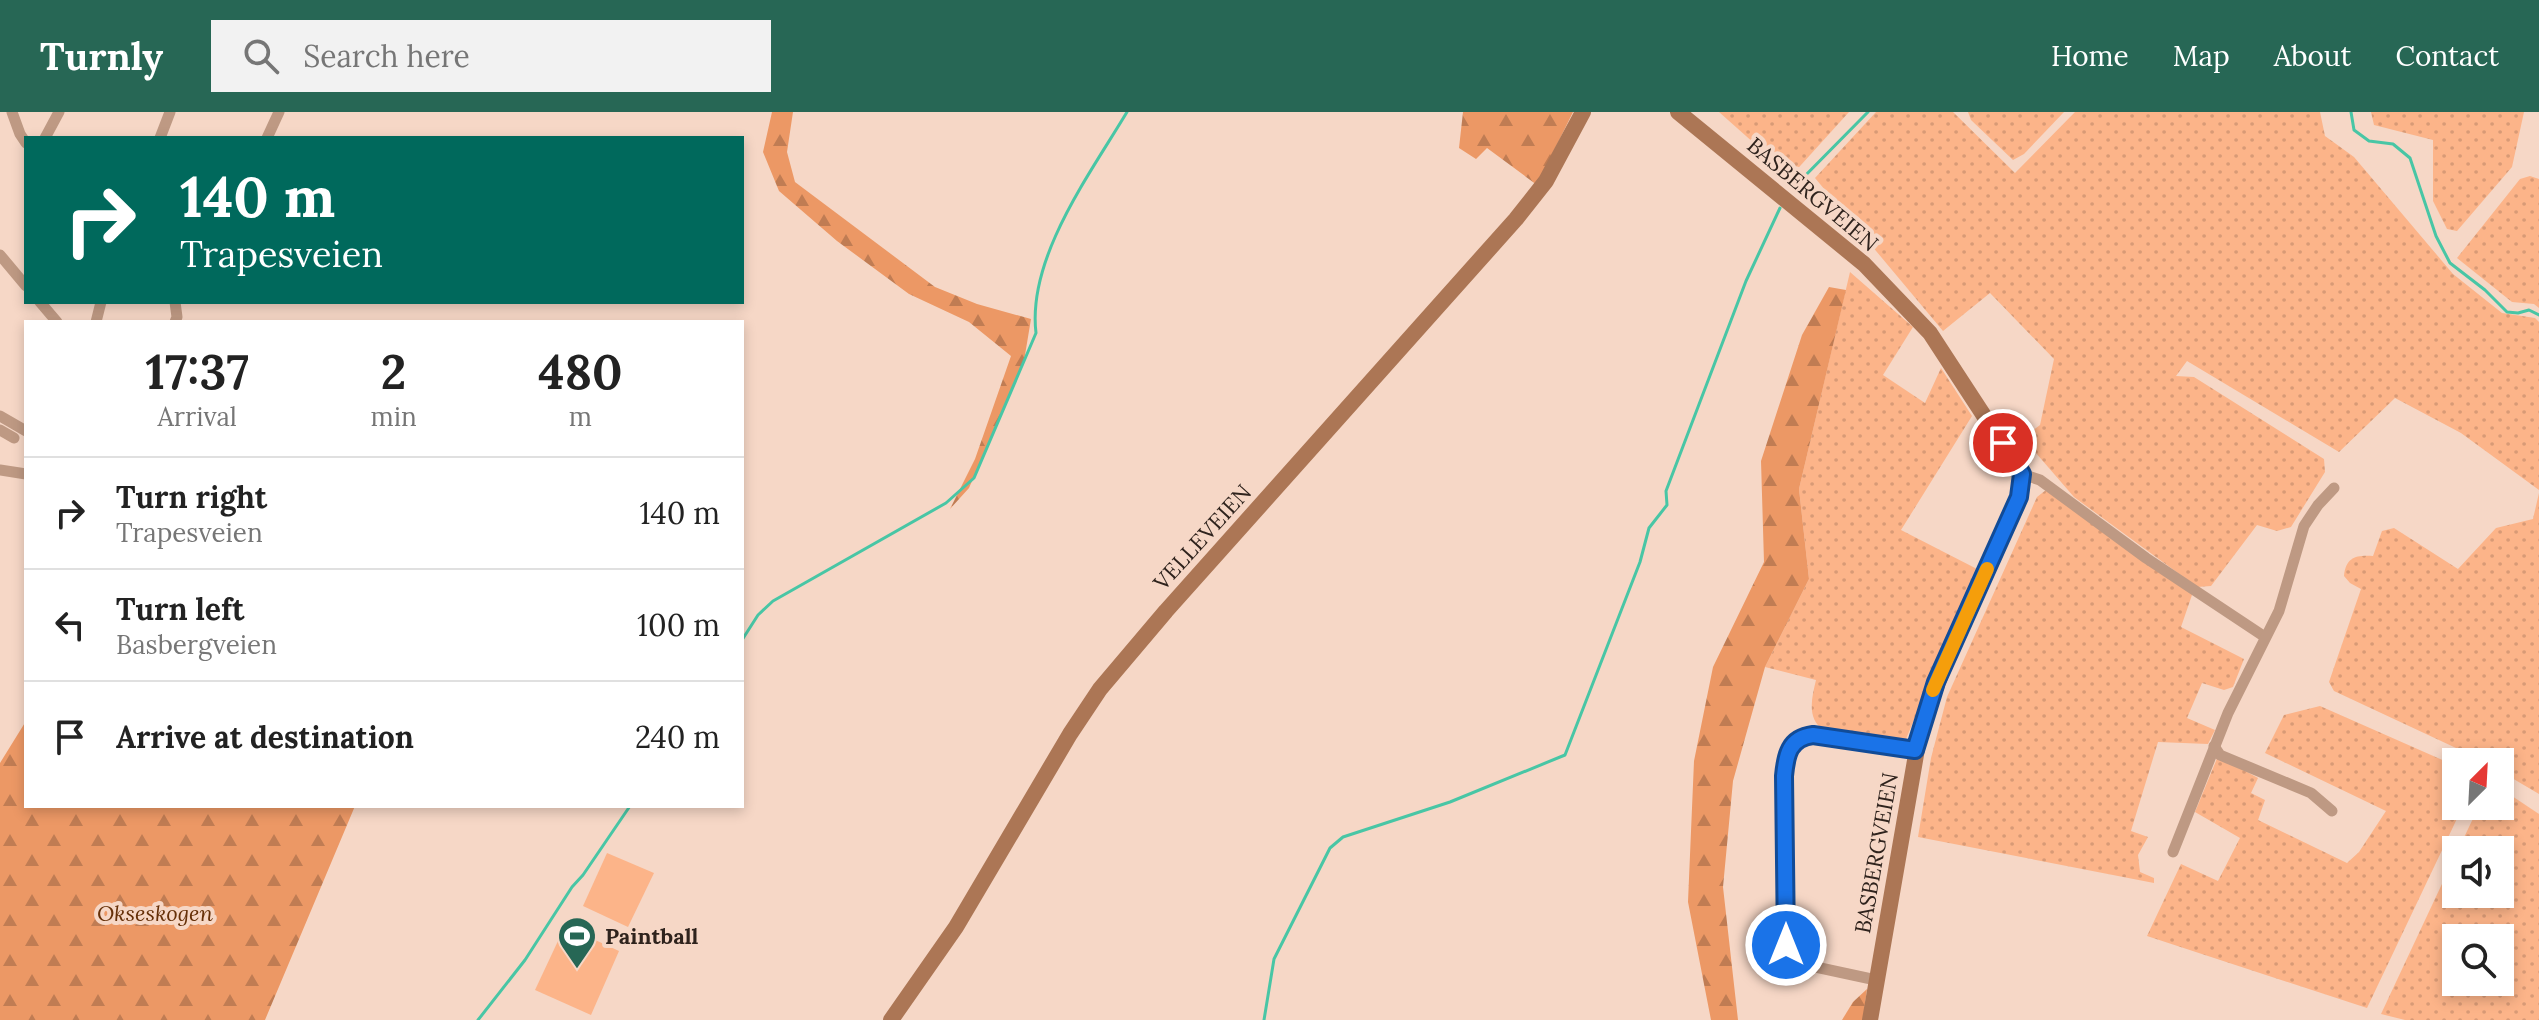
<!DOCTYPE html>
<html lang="en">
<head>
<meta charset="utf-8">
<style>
  body { margin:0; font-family:Lora,serif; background:#f2f2f2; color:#222; height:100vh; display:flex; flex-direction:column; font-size:30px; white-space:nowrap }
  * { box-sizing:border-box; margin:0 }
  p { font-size:26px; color:#767676 }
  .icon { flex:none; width:44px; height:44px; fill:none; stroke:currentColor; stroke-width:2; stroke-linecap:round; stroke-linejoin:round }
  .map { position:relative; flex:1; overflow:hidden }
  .details { position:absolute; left:24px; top:208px; width:720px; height:488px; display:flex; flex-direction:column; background:#fff; border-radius:0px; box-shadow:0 4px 12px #0003 }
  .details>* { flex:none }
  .banner { position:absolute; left:24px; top:24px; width:720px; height:168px; border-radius:0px; box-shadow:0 4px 12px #0003; background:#00695c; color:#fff; overflow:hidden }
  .needle { width:52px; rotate:24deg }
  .buttons { position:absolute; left:2442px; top:636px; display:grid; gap:16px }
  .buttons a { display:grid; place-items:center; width:72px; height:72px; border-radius:0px; background:#fff; box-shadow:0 4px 12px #0003; font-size:40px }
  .pin { position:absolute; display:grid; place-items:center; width:68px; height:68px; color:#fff; margin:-34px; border:4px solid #fff; border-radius:50%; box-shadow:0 2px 8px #0007 }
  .me { position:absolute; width:88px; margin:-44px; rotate:0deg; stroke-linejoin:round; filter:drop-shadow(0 0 6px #0008) }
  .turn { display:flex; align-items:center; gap:28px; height:168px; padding:0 24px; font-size:36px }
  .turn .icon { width:104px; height:104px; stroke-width:2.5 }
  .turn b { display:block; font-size:56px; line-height:68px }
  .eta { display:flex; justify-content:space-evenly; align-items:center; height:136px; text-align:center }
  .eta b { font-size:48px; font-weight:700; line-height:56px }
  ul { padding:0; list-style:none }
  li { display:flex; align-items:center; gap:24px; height:112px; padding:0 24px; border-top:2px solid #e0e0e0 }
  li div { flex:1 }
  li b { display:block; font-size:30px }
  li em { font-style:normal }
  header { display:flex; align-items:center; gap:48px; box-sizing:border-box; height:112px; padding:0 40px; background:#276755; color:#fff }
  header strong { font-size:38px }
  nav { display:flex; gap:44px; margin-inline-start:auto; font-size:28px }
  .search { width:560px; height:72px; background:#f2f2f2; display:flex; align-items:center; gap:20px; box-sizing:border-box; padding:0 28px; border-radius:0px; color:#767676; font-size:30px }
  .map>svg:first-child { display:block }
</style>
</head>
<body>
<header>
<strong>Turnly</strong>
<div class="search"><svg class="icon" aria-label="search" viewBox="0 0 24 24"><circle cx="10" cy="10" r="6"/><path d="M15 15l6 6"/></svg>Search here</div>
<nav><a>Home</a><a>Map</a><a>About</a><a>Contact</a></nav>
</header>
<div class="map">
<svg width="2539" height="908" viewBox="0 0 2539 908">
  <defs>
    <pattern id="grass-dots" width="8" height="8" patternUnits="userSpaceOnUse" patternTransform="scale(2)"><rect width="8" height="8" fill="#fcb489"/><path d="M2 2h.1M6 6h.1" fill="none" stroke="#d89a76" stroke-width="1.8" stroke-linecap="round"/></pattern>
    <pattern id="forest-firs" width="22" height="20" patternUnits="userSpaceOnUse" patternTransform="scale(2)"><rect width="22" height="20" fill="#ec9865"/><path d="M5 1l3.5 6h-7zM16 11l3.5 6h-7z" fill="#c07c53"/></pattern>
  </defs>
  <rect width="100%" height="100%" fill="#f6d7c6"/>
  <g fill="url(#grass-dots)" fill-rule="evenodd">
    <path d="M1719,0H1849L1791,64Z"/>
    <path d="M1876,0H1953L2015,61L2075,0H2320L2325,24L2354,45L2453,162L2502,201L2535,206L2539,210V378L2461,321L2395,286L2339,340L2187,249L2176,264L2194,265L2324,347L2325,360L2291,415L2277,419L2257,413L2211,474L2197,475L2074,385L2023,326L2040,313L2054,247L1990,181L1943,219L1815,66Z"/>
    <path d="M1968,0H2064L2024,42L2013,48L1971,8Z"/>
    <path d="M2371,0H2524L2512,55L2457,119L2447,117L2433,89V28L2374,13Z"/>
    <path d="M2530,64L2539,67V196L2534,192L2512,190L2457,146L2520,67Z"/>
    <path d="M1850,160L1913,215L1883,263L1925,291L1941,256L1972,304L1901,418L1977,457L1906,627L1824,618C1806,607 1812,585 1816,568L1765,555L1809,467L1799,377Z"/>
    <path d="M2046,378L2193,480L2181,515L2244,547L2233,575L2224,578L2202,571L2187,606L2215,618L2208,632L2158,630L2131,719L2148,725L2138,743L2140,760L2154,766V771L1918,725L1931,646L1947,585L2037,385Z"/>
    <path d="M2539,381V682L2500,659V650H2486L2334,579L2329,570L2361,477L2350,471L2344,464C2346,445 2356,443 2373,444L2382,419L2394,416L2458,457L2496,416L2533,407Z"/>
    <path d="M2320,594L2456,654V694H2463L2367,896L2147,824L2181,752L2218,769L2240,726L2195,700L2218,644L2258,666L2251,681L2265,688L2258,708L2347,751L2359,740L2386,699L2265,641L2284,603Z"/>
    <path d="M2500,676L2539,702V908H2405L2381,902L2456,742V782H2500V738H2458L2479,694H2500ZM2456,826H2500V870H2456Z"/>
  </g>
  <g fill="url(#forest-firs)">
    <path d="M772,0H793L787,40L795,70L935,175L977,192L1031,207L1024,249L969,376L950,397L975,347L1011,244L969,210L909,182L837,129L779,79L763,40Z"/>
    <path d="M1463,0H1573L1537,73L1487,36L1476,47L1459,36Z"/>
    <path d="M1829,175L1846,178L1799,377L1809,467L1765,555L1733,669L1723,775L1738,908H1711L1688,790L1694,649L1713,555L1764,450L1761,349L1802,223Z"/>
    <path d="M26,609V694H355L265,908H0V651Z"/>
    <path d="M1867,877L1863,908H1842L1853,890Z"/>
  </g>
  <g fill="#fcb489">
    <path d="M607,741L654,761L628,815L583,794Z"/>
    <path d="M565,814L619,839L591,903L535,878Z"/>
  </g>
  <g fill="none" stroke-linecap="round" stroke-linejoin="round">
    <g stroke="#48c6a5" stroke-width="3">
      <path d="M2351,0L2354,18L2369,29L2393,32L2410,46L2436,124L2450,151L2485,178L2507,200L2518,201L2529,198L2539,203"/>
      <path d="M1793,76L1868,0"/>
      <path d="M742,528L758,503L773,489L946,391L974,366L1036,221C1027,146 1090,62 1127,0"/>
      <path d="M478,908L525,848L572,775L583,763L630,694"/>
      <path d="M1264,908L1274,847L1330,736L1343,725L1450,690L1565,643L1640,450L1649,416L1667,393L1666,379L1746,169L1780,96"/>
    </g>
    <g stroke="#be9983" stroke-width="11">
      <path d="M12,0L20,22L26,31"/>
      <path d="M45,26L59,0"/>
      <path d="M160,26L170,0"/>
      <path d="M267,26L279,0"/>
      <path d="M0,143L26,174"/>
      <path d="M40,190L57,210"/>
      <path d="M175,190L177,205L175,210"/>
      <path d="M96,210L101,190"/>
      <path d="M0,304L26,319"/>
      <path d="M0,318L14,326"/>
      <path d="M0,358L26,362"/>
      <path d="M2022,362L2040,368L2146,446L2265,525"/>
      <path d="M2214,634L2220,643L2311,681L2332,699"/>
      <path d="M2173,740L2228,601L2279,499L2304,414L2318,393L2334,376"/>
      <path d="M1876,868L1797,851L1791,848L1787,842L1786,646L1795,629L1813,623L1915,638"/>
    </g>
    <g stroke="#ac7655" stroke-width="16">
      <path d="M1678,0L1864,152L1930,221L2022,362L2021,377L2016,393L1952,534L1921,614L1870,908"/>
      <path d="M891,908L956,815L1070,622L1100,577L1166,499L1516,107L1546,69L1583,0"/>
    </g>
  </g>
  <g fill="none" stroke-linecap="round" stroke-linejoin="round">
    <g stroke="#114b97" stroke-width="20">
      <path id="route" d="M1786,833L1784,664C1786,643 1789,626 1813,623L1915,638L1936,570L2019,385L2022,362L2003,331"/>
    </g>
    <use href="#route" stroke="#1a73e8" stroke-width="14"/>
    <path stroke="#f59e0b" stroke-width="14" d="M1933,578L1987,457"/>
  </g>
  <defs>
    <g id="stadium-pin" transform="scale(2)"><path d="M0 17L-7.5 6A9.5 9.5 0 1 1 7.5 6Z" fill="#276755" stroke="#f6d7c6"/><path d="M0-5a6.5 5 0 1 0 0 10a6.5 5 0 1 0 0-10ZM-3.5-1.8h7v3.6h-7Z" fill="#fff"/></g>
  </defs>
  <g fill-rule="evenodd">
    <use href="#stadium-pin" x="577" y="824"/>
  </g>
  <g text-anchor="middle" stroke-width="8" stroke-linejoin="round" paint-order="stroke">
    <g font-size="22" fill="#2f231d" stroke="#f6d7c6">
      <text transform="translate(1813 82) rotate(40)" y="8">BASBERGVEIEN</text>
      <text transform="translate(1202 425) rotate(-48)" y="8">VELLEVEIEN</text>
      <text transform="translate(1876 741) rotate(-80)" y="8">BASBERGVEIEN</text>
    </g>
    <g font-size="22" font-style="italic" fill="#663008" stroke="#f6d7c6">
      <text x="155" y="809">Okseskogen</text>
    </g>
    <g font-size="22" font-weight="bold" fill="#2f231d" stroke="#f6d7c6" text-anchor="start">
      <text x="605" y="832">Paintball</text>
    </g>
  </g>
</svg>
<div class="buttons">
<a><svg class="needle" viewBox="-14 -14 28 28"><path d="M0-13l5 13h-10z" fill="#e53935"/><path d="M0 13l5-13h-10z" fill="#767676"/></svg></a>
<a><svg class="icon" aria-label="sound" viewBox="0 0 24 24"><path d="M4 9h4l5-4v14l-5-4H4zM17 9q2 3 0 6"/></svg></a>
<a><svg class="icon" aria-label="search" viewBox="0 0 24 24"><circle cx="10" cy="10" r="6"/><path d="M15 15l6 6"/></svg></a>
</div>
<div class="pin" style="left:2003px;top:331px;background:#d93025"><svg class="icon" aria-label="arrive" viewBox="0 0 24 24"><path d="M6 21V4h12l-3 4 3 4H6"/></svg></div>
<svg class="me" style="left:1786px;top:833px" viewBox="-20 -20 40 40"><circle r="17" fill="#1a73e8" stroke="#fff" stroke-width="3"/><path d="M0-11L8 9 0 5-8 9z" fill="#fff"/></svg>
<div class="banner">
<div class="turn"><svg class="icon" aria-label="right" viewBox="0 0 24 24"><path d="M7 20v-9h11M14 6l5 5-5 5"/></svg><div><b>140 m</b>Trapesveien</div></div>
</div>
<section class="details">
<div class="eta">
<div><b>17:37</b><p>Arrival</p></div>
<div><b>2</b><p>min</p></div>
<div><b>480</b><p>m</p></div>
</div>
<ul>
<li><svg class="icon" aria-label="right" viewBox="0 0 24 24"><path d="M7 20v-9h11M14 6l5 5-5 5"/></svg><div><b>Turn right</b><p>Trapesveien</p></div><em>140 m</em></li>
<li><svg class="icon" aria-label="left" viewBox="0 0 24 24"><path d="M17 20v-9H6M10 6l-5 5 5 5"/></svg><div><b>Turn left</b><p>Basbergveien</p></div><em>100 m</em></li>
<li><svg class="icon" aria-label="arrive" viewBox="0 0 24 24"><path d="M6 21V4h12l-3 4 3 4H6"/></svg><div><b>Arrive at destination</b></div><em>240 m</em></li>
</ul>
</section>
</div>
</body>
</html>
